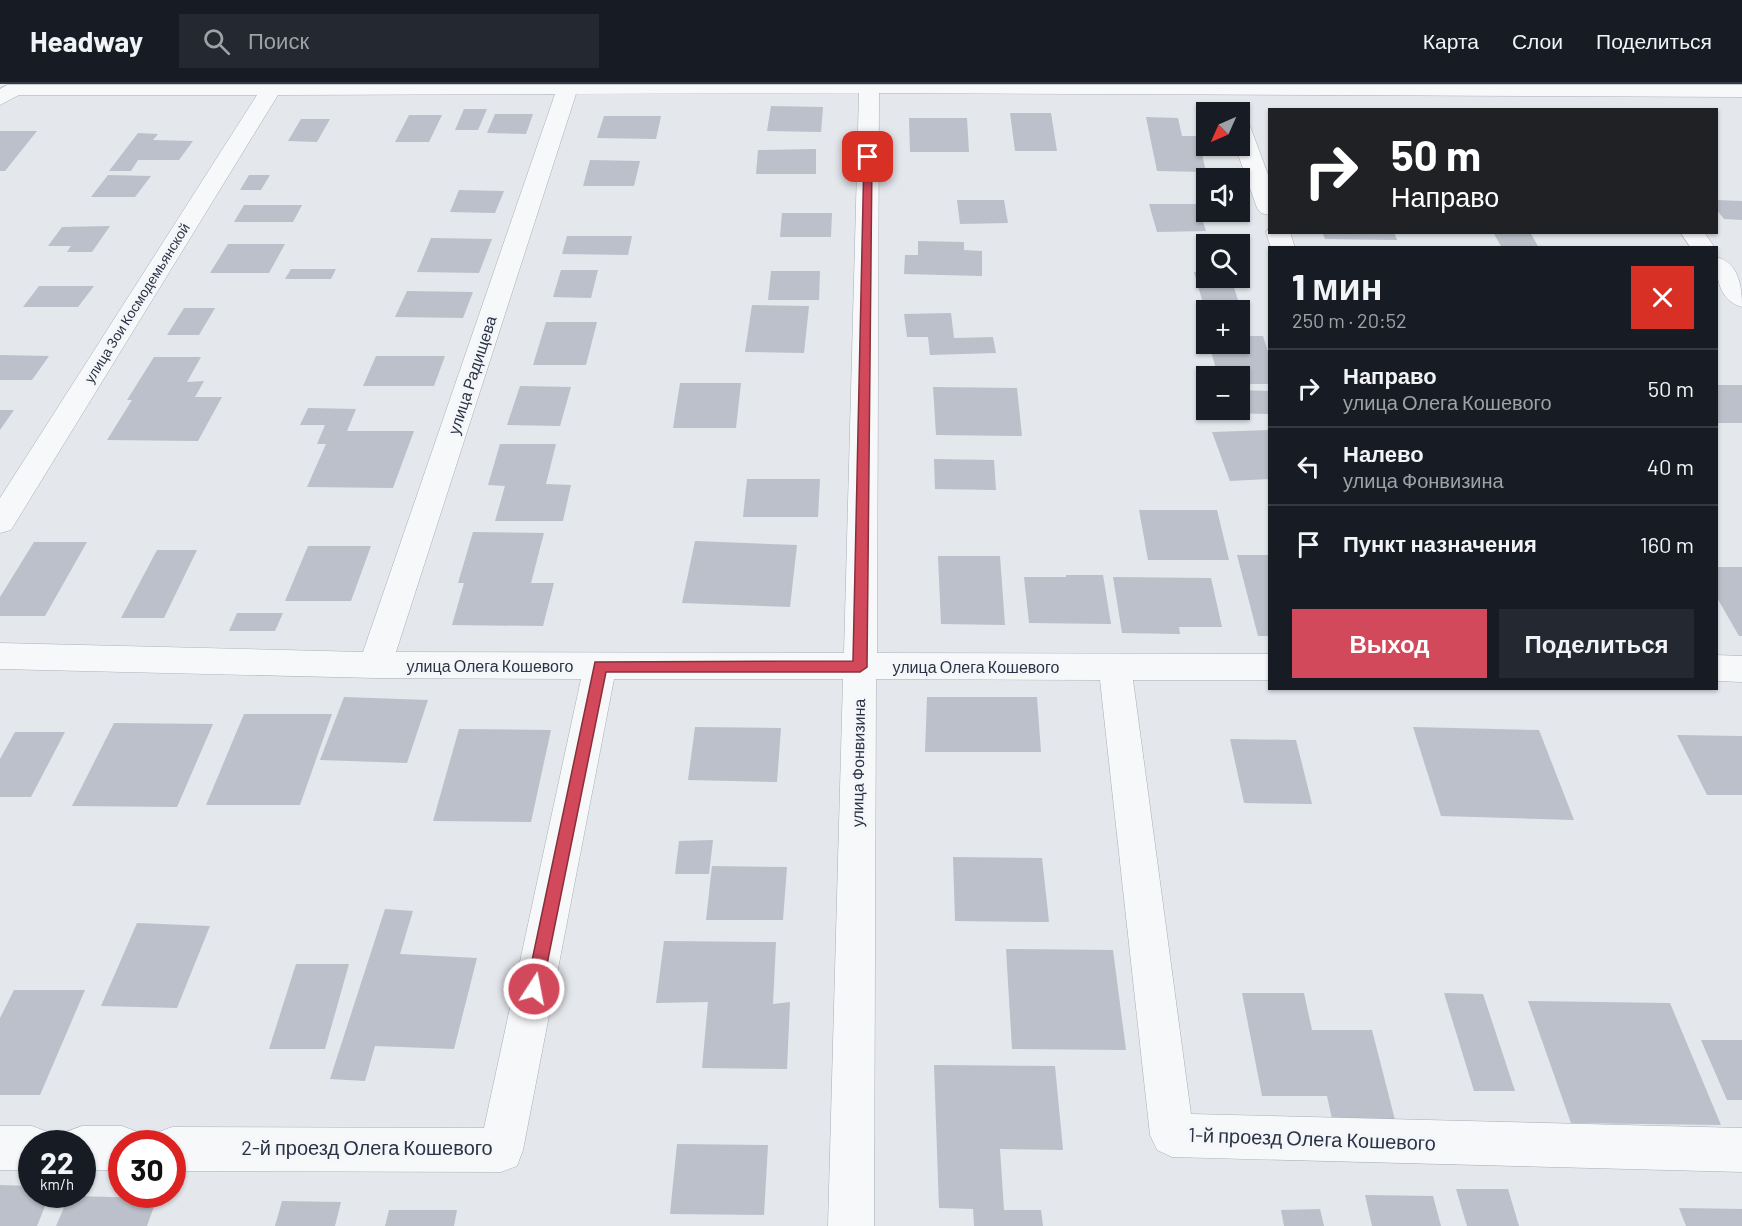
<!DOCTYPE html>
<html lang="ru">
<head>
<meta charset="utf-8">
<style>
  body { margin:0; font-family:Barlow,sans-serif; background:#242831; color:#f1f3f6; height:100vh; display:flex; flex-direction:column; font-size:22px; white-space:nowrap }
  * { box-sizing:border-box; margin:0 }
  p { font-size:20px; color:#9ea1a6 }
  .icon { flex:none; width:33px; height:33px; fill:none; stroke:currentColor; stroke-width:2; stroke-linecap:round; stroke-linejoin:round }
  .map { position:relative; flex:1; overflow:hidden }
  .sheet { position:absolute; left:1268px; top:162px; width:450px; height:444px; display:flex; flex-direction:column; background:#171b24; border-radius:0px; box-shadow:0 2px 4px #0004 }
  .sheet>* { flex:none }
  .hud { position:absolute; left:1268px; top:24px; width:450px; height:126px; border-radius:0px; box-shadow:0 2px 4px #0004; background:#202124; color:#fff; overflow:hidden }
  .needle { width:39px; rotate:225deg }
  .fabs { position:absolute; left:1196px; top:18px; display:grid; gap:12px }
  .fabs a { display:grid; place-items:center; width:54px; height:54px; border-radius:0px; background:#171b24; box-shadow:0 2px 4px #0004; font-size:30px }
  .speed { position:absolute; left:18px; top:1046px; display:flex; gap:12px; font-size:30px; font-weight:700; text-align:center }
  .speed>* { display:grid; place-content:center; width:78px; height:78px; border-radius:50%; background:#171b24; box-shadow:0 2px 4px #0004; line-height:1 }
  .speed small { font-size:15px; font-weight:400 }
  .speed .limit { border:9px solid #d22; background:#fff; color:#111 }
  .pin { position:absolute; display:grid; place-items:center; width:51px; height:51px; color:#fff; margin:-26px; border-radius:12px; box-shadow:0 3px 9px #0006 }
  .me { position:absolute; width:66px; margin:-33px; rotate:11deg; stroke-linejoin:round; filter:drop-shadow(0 0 4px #0008) }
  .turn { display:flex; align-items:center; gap:21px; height:126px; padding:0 24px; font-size:27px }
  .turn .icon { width:78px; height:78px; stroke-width:2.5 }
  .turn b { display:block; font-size:42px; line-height:51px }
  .round { display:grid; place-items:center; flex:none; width:63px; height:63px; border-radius:0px; background:#242831 }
  .headline { display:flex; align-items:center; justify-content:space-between; height:102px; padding:0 24px }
  h1 { font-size:36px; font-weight:800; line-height:45px }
  .cta { display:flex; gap:12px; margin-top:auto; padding:12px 24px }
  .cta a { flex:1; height:69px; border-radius:0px; background:#d1495b; color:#fff; font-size:24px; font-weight:800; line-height:69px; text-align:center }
  .cta a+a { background:#242831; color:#f1f3f6 }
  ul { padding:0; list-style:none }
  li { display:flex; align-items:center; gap:18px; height:78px; padding:0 24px; border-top:2px solid #363941 }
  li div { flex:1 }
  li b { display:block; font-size:22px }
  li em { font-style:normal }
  header { display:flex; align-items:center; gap:36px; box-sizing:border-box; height:84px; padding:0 30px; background:#171b24; border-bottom:2px solid #363941 }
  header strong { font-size:28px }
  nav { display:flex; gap:33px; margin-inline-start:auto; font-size:21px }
  .search { width:420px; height:54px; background:#242831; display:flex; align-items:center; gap:15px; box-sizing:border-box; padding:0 21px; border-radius:0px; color:#9ea1a6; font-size:22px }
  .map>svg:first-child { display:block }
</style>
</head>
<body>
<header>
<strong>Headway</strong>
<div class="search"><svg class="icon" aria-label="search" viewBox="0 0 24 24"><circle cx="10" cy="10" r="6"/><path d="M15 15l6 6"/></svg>Поиск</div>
<nav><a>Карта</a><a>Слои</a><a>Поделиться</a></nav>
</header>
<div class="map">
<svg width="1742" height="1142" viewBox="0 0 1742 1142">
  <rect width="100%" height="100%" fill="#e4e7ec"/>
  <g fill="#bbc0ca">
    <path d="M771,22L823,23L821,48L767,47Z"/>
    <path d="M464,25H487L478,46H455Z"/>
    <path d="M1010,29H1051L1057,67H1015Z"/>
    <path d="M495,30H533L526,50L487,49Z"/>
    <path d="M409,31H442L429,58H395Z"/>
    <path d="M604,32H661L656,55L597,54Z"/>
    <path d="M1146,33L1178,34L1182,52H1198L1206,88L1157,87Z"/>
    <path d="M909,34H967L969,68H910Z"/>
    <path d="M301,35H330L317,58L288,57Z"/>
    <path d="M0,47H37L5,87H0Z"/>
    <path d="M138,49L158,50L153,56L193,57L179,76H138L131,87H109Z"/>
    <path d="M816,65V90H756L758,66Z"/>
    <path d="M590,76L640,77L634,102H583Z"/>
    <path d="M108,91L151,92L135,113H91Z"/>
    <path d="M249,91H270L261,106H240Z"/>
    <path d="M459,106L504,107L495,129L450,128Z"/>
    <path d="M957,116H1004L1008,139L960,140Z"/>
    <path d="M1716,116L1742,117V136L1724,135L1716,125Z"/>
    <path d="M1149,120H1197L1206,147L1157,148Z"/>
    <path d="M244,121H302L293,138H234Z"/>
    <path d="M782,129H832L831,153H780Z"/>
    <path d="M110,142L92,168H67L71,162H48L62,143Z"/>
    <path d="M1322,148H1394L1397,156L1325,155Z"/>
    <path d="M1493,148H1530L1539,164H1502Z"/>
    <path d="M567,152H632L628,171L562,170Z"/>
    <path d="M431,154L492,155L479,189L417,188Z"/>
    <path d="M918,157L964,158V166L982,167V192L904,190L905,171H918Z"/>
    <path d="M228,160H285L269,189H210Z"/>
    <path d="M291,185H336L331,195H285Z"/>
    <path d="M561,186H598L591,214L553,213Z"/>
    <path d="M771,187H820L819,216H768Z"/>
    <path d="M1194,188H1206V194H1231L1243,232H1239V226H1205Z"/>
    <path d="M39,202H94L78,223H23Z"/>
    <path d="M407,207L473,208L463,234L395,233Z"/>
    <path d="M752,221L809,222L804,269L745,268Z"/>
    <path d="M184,224H215L199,251H167Z"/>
    <path d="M951,229L954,254L993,253L996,269L930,271L928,253H907L904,230Z"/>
    <path d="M546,238H597L586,281H533Z"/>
    <path d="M1239,252H1263L1269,271V300H1239V292H1218L1209,260H1239Z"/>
    <path d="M0,271L49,272L32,296H0Z"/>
    <path d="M376,272H445L434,302H363Z"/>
    <path d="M154,273H201L187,298L204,297L195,313H222L198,357L107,356L132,316H127Z"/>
    <path d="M680,299H741L736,344H673Z"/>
    <rect x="1716" y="301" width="26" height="38"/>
    <path d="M520,302L571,303L560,342L507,341Z"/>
    <path d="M933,303L1017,304L1022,352L936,351Z"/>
    <path d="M1239,306L1269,307V330L1218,329L1217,326H1239Z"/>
    <path d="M308,324L356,325L347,347H414L393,404L307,403L326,360H317L325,341H300Z"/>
    <path d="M0,326H14L0,346Z"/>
    <path d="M1269,346V395L1230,397L1212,348Z"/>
    <path d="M500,360H556L546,400L571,401L563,437H495L505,402L488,401Z"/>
    <path d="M934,375L994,376L996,406L935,405Z"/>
    <path d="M747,395H820L818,433H743Z"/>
    <path d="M1139,426H1217L1229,476H1148Z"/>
    <path d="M473,448L544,449L531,499H554L543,542L452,541L464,499H458Z"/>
    <path d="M695,457L797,461L790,523L682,519Z"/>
    <path d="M34,458H87L45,532H0V513Z"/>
    <path d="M308,462H371L351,517H285Z"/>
    <path d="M157,466H197L164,534H121Z"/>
    <path d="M1237,471H1269V552H1258Z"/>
    <path d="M938,472H1000L1005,541L941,540Z"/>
    <path d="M1716,483H1742V552H1739L1716,512Z"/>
    <path d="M1066,491H1103L1111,540L1029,539L1024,493H1066Z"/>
    <path d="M1113,493L1211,494L1222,543H1179L1180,550L1122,549Z"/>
    <path d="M237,529H283L275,547H229Z"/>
    <path d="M344,613L428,616L407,679L320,676Z"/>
    <path d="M927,613H1037L1041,668H925Z"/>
    <path d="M244,630H332L300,721H206Z"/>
    <path d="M114,639L213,640L177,723L72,722Z"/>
    <path d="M695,643L781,644L777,698L688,696Z"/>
    <path d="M1413,643L1539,646L1574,736L1441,732Z"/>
    <path d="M459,645L551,646L531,738L433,737Z"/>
    <path d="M15,648H65L31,713H0V675Z"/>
    <path d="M1677,651L1742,652V711H1707Z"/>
    <path d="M1230,655L1296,656L1312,720L1244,719Z"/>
    <path d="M713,756L709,790H675L679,757Z"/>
    <path d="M953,773L1042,774L1049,838L955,837Z"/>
    <path d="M712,782L787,783L783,836H706Z"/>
    <path d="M385,825L413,827L400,870L477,874L454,965L375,962L365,997L330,995Z"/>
    <path d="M137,839L210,842L177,924L101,922Z"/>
    <path d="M664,857L776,858L773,920L790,918L787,985L702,984L708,918L656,919Z"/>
    <path d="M1006,865L1113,866L1126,966L1012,965Z"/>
    <path d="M296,880H349L325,965H269Z"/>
    <path d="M14,906H85L40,1011H0V934Z"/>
    <path d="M1242,909H1304L1312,946H1372L1395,1036L1332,1035L1327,1012H1262Z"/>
    <path d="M1444,909L1483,910L1515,1007H1474Z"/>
    <path d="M1528,917L1670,919L1721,1041L1571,1039Z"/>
    <path d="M1701,956H1742V1016H1727Z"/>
    <path d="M934,981L1055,982L1063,1066L1000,1065L1004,1126H1041L1043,1142H974L973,1125L939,1124Z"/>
    <path d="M677,1060L768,1061L764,1131L670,1130Z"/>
    <path d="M0,1101L32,1102V1110H50L37,1142H0Z"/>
    <path d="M1456,1105H1508L1519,1142H1467Z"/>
    <path d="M1365,1111L1433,1112L1441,1142H1372Z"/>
    <path d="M69,1112L157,1114L147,1142H56Z"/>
    <path d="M282,1117L341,1118L335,1142H275Z"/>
    <path d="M1679,1124L1742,1125V1142H1686Z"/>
    <path d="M1320,1125L1324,1142H1284L1281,1126Z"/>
    <path d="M389,1126H457L454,1142H385Z"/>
  </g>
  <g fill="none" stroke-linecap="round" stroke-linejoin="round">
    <g stroke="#a9aeb7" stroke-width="1">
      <g id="minor">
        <path d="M7,1H1742V13L879,9L877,569L1269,570V596H1133L1191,1030L1742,1044V1088L1172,1073L1157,1066L1150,1051L1100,596L876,595L874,1142H828L843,595H614L523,1066L517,1082L501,1088L172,1087V1059H153L156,1049L172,1043L484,1044L581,595L375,594L0,585V559L363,568L555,10L278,11L11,446L0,449V414L257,11H19L0,21V5ZM859,9L844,569L396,568L576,10Z"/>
        <path d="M1239,36L1247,37L1250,42L1269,93V131L1261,129L1257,124L1235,62H1239Z"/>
        <path d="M1269,144V148H1290L1295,164H1271L1266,148Z"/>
        <path d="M1680,148H1704L1715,164H1691Z"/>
        <path d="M1716,173C1739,178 1742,203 1742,223C1719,217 1716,193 1716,173Z"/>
        <path d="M1716,571L1742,572V598L1716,597Z"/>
        <path d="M0,1042H32L48,1048L52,1059H32V1086H0Z"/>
        <path d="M82,1042H122L138,1048L142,1059H122V1086H82V1059H62L66,1048Z"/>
      </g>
    </g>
    <use href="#minor" fill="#f7f8fa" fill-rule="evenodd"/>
  </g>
  <path fill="#d1495b" stroke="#882f3b" stroke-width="1.5" d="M864,71L872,73L867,583L860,588H606L542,905L540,911L534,913L528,911L526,905L595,578L853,577Z"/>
  <g text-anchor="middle" stroke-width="6" stroke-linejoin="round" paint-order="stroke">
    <g font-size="14" fill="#2b3445" stroke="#f4f6f9">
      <text transform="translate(137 219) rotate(-58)" y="5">улица Зои Космодемьянской</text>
    </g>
    <g font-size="16" fill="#2b3445" stroke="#f4f6f9">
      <text transform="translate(472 291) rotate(-72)" y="6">улица Радищева</text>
      <text x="490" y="588">улица Олега Кошевого</text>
      <text x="976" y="589">улица Олега Кошевого</text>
      <text transform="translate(858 679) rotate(-89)" y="6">улица Фонвизина</text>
    </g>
    <g font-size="20" fill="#2b3445" stroke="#f4f6f9">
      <text transform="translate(1312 1055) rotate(2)" y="7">1-й проезд Олега Кошевого</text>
      <text x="367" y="1071">2-й проезд Олега Кошевого</text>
    </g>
  </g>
</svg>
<div class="fabs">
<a><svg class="needle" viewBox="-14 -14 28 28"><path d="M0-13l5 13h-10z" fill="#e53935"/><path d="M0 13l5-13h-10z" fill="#9ea1a6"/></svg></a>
<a><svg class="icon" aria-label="sound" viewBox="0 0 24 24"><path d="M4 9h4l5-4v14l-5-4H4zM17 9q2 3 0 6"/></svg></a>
<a><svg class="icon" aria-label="search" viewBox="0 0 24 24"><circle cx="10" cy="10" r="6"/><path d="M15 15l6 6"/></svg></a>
<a>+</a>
<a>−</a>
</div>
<div class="speed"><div>22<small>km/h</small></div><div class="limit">30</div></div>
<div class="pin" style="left:868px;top:73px;background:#d93025"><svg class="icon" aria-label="arrive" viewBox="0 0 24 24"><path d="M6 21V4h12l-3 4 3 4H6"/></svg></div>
<svg class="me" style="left:534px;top:905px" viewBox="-20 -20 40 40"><circle r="17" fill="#d1495b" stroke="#fff" stroke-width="3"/><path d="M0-11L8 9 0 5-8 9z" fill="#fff"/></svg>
<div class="hud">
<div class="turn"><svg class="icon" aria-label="right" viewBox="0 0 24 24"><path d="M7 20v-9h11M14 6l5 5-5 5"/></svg><div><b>50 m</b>Направо</div></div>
</div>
<section class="sheet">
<div class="headline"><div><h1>1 мин</h1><p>250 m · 20:52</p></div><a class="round" style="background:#d93025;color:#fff"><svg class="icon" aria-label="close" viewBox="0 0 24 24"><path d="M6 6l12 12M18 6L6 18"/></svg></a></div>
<ul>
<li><svg class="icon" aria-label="right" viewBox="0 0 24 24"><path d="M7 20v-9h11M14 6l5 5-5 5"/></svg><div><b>Направо</b><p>улица Олега Кошевого</p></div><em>50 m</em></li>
<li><svg class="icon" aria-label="left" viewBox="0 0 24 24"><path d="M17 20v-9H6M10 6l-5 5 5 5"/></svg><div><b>Налево</b><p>улица Фонвизина</p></div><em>40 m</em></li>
<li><svg class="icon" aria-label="arrive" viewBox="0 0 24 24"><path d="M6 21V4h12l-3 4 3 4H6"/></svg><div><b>Пункт назначения</b></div><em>160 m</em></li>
</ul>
<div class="cta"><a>Выход</a><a>Поделиться</a></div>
</section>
</div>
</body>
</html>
